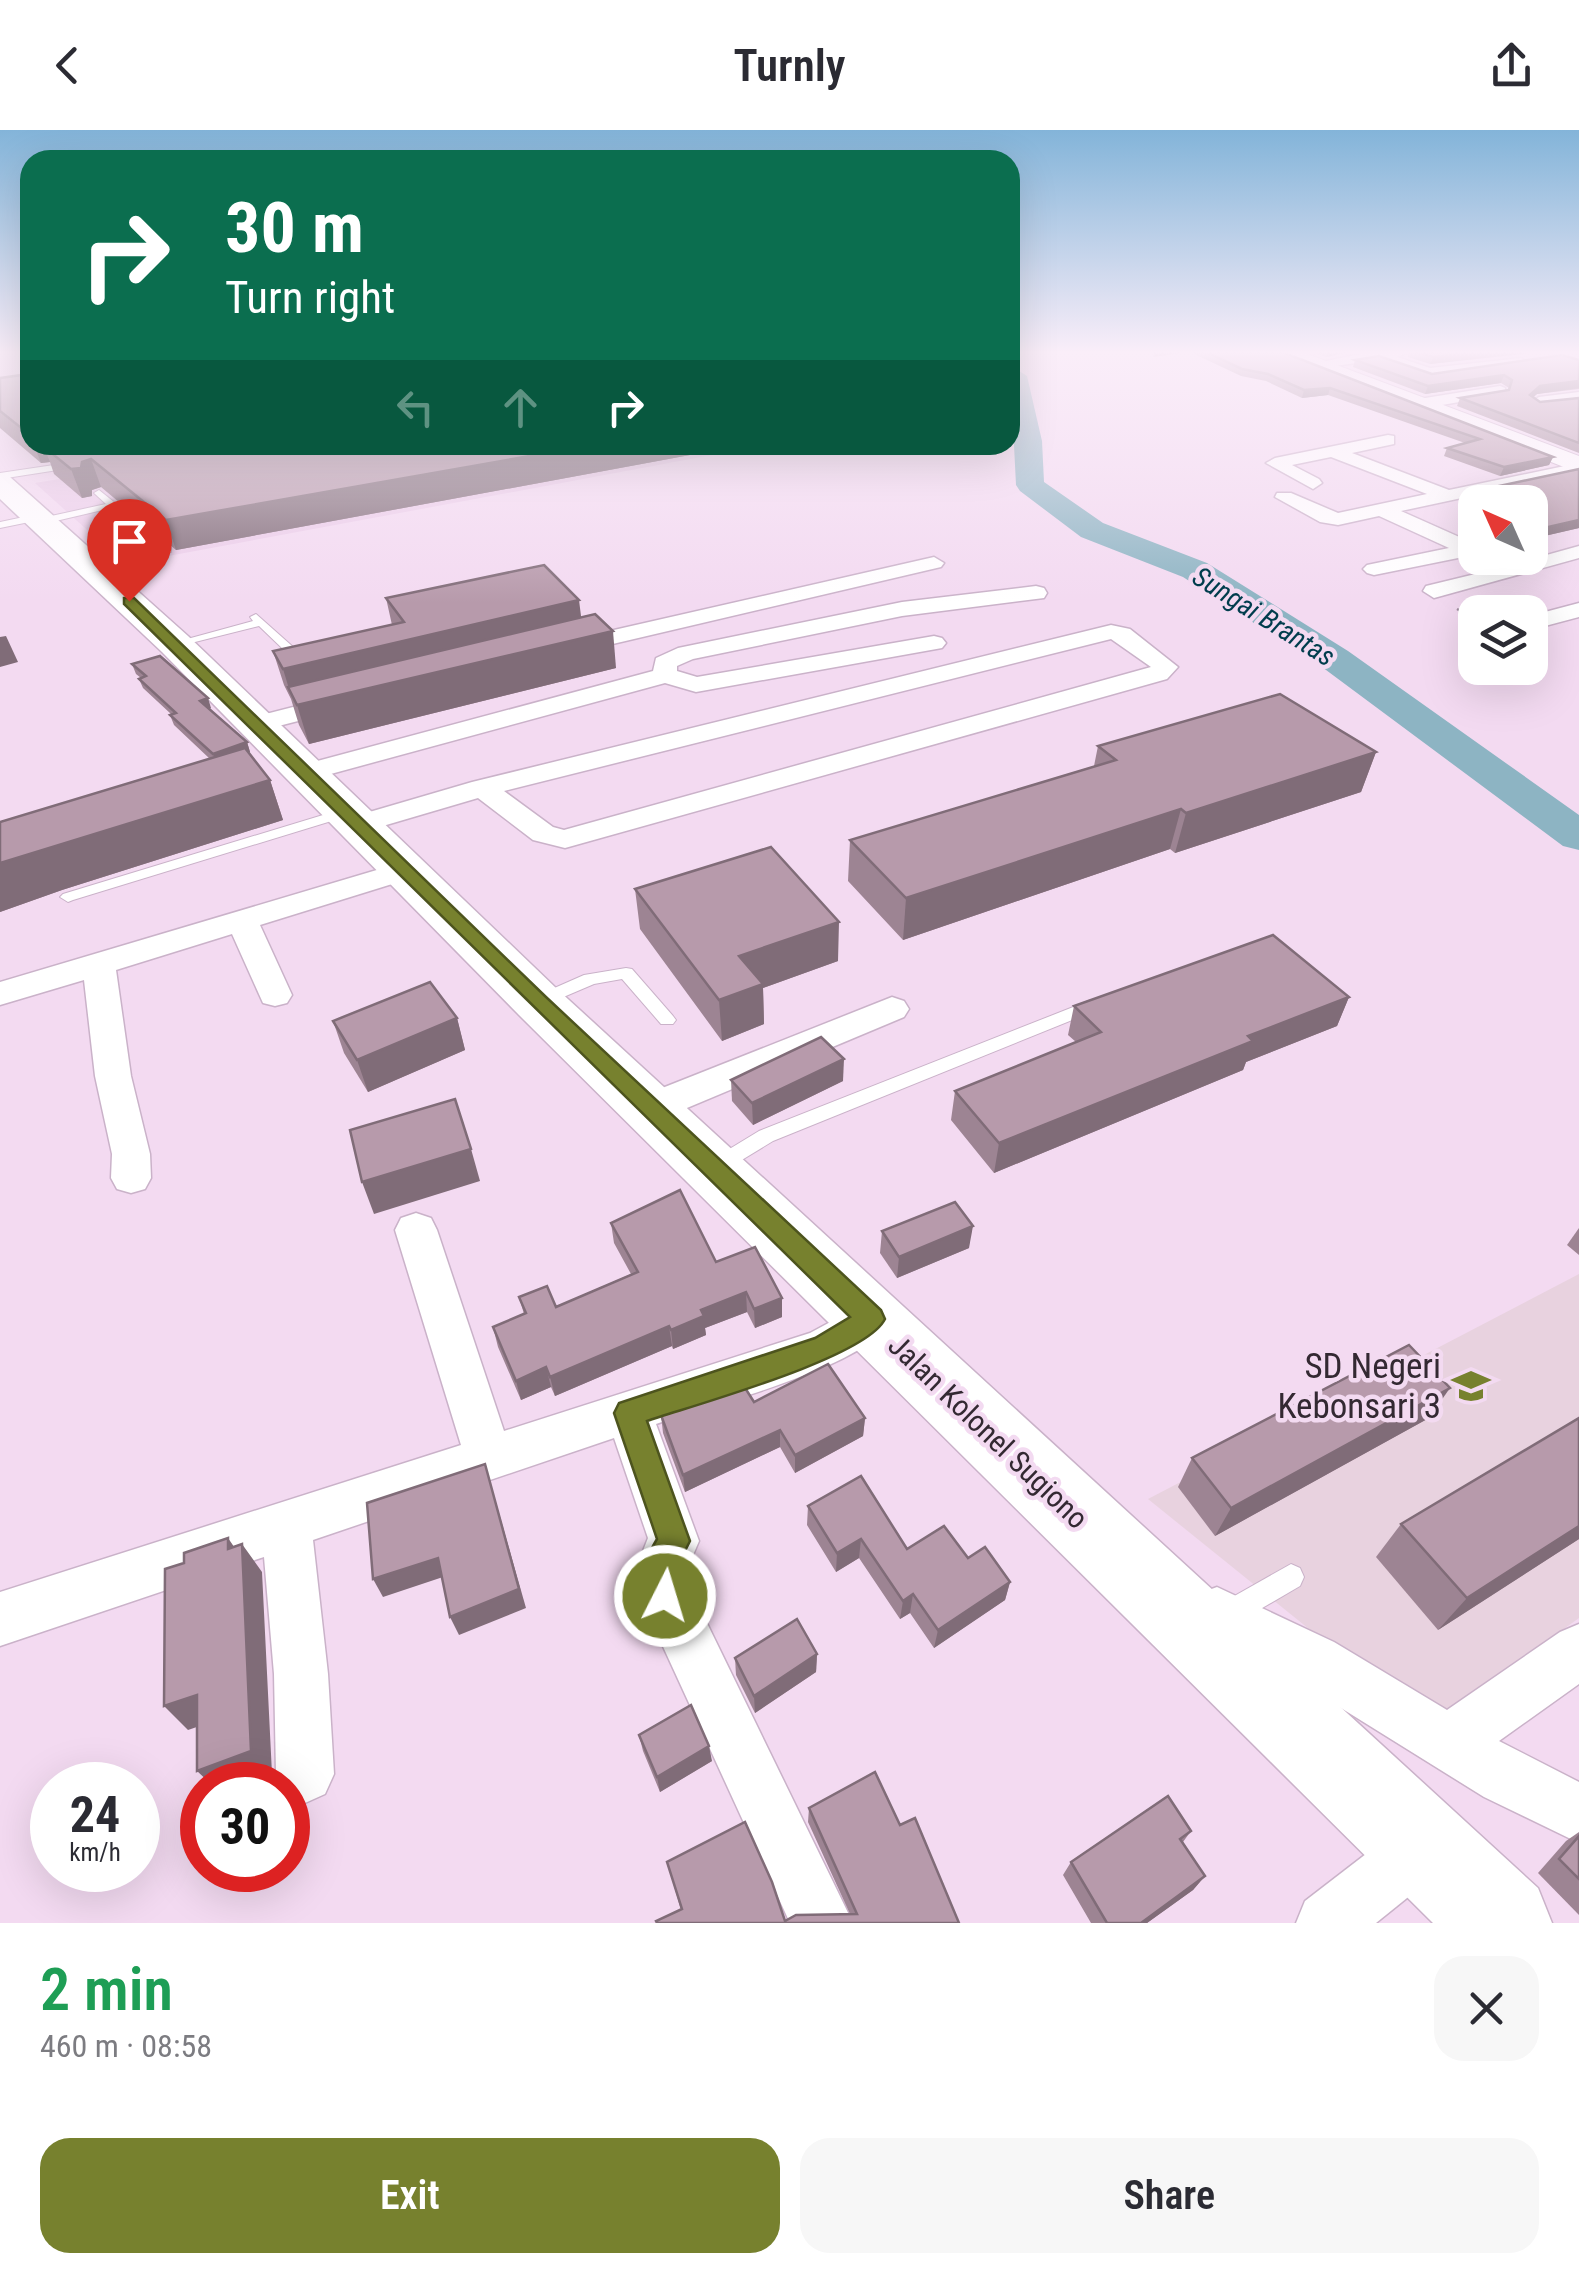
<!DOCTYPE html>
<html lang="en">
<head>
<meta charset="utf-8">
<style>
  body { margin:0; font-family:"Roboto Condensed",sans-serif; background:#f7f7f7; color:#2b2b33; height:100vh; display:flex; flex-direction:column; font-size:38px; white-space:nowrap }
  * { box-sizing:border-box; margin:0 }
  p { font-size:32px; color:#7c7c81 }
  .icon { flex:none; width:55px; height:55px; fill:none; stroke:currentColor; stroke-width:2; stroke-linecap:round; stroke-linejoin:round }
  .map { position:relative; height:1793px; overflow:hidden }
  .panel { display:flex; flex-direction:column; background:#fff; flex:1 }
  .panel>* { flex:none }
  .banner { position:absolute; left:20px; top:20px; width:1000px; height:305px; border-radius:30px; box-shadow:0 10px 40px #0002; background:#0b6e4f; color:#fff; overflow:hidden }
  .needle { width:65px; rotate:315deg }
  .tools { position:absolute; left:1458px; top:355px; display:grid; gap:20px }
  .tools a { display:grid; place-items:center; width:90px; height:90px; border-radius:20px; background:#fff; box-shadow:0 10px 40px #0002; font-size:50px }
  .speed { position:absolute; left:30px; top:1632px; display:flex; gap:20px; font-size:50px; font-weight:700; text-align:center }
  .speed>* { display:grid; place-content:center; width:130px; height:130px; border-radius:50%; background:#fff; box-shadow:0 10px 40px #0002; line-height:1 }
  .speed small { font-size:25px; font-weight:400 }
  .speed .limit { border:15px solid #d22; background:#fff; color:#111 }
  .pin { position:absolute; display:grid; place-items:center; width:85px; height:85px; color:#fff; margin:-102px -42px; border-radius:50% 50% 50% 0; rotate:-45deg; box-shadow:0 0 10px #0007 }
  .pin .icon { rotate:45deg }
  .me { position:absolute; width:110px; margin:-55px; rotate:5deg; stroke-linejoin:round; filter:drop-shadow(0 0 8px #0008) }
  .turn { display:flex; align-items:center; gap:35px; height:210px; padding:0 40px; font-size:45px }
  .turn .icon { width:130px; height:130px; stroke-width:2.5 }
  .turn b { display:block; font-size:70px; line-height:85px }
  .lanes { display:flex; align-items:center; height:95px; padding:0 40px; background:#0003; justify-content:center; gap:50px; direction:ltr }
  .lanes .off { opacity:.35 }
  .round { display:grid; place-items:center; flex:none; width:105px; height:105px; border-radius:30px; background:#f7f7f7 }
  .headline { display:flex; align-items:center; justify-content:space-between; height:170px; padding:0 40px }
  h1 { font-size:60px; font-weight:600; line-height:75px; color:#1e9e55 }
  .cta { display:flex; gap:20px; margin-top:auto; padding:20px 40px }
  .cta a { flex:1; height:115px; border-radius:30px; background:#77812e; color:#fff; font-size:40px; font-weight:600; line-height:115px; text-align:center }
  .cta a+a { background:#f7f7f7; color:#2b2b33 }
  header { display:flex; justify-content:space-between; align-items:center; height:130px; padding:0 40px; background:#fff; font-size:45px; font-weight:600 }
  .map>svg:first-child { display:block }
</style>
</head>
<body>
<header><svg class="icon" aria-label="back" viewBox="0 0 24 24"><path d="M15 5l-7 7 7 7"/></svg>Turnly<svg class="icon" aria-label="share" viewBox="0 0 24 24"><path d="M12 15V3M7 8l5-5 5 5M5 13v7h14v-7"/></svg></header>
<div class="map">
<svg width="1579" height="1793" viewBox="0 0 1579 1793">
  <rect width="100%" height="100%" fill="#f3daf1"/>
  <path fill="#ebcde9" d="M273,315H766L125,434L35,353Z"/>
  <path fill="#e8d2df" d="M1579,1144V1488L1441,1588L1309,1499L1148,1369Z"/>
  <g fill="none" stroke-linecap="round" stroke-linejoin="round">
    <path fill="#8db4c3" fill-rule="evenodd" d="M1010,235L1027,246L1042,311L1044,352L1103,393L1207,433L1348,521L1579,685V720L1563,716L1322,537L1183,447L1081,407L1020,361L1016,355Z"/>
    <g stroke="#cab2c9" stroke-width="2">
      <g id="lane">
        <path d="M74,332L77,337L0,349V343Z"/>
        <path d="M99,360L171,418V422H163L111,378L43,394L39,390L0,398V392L38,384L42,388L106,374L94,363Z"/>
        <path d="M256,484L292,516V520H284L259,496L175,517L169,514L253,491L250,487Z"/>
        <path d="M346,678L351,679V685L73,770L68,772L60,767L63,764Z"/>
        <path d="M626,838L632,839L673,886L676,890L673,894H661L622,849L594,854L540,877L531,871L534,867L584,845Z"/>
        <path d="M1091,870L1097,872L1100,876L1097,880L773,1011L727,1039L720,1041L713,1039L710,1034L713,1029L759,1001Z"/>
        <path d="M1291,1434L1300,1438L1304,1447L1300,1456L1240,1491L1231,1495L1222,1491L1218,1482L1222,1473Z"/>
      </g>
    </g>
    <g stroke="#cab2c9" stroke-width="3">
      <g id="street">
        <path d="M1370,222H1409L1397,227L1430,238L1521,228L1528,232L1521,236L1429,248L1377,230L1314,239L1307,235Z"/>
        <path d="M1500,256L1505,258V264L1419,279L1411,274L1419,269Z"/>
        <path d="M1579,262V272L1539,277L1531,272L1539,267Z"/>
        <path d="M1388,305L1394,306V314L1352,323L1449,360L1579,333V343L1401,381L1475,414V428H1504L1518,433L1579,416V428L1434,468L1423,461L1426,456L1496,439L1468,426L1374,445L1367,443L1363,439L1367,435L1449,418L1379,386L1338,395L1320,392L1275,367L1277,363H1291L1338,383L1427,364L1331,327L1292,335L1319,349L1322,353L1313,359L1266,333L1275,328Z"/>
        <path d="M934,427L944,433L941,437L570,524L558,517L570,510Z"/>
        <path d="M1036,456L1044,458L1047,463L1044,468L902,486L693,529L677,536V541L697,547L934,506L942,508L946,513L942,518L696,562L665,553L305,651L291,643L295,637L653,541L656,528L678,518L902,472Z"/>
        <path d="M1579,473V487L1530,500V486Z"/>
        <path d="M1111,495L1130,499L1178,537L1167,549L565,718L533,710L478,668L359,703L349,700L345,694L349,688L472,652ZM1111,509L1151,537L564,700L553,697L504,661Z"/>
        <path d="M340,565L353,573L349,578L255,602L242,594L246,589Z"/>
        <path d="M407,731L418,734L422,740L418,746L260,795L292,865L287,873L275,876L263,873L232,804L116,840L131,946L150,1024L151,1048L145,1059L131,1063L117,1059L111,1048L112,1024L95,946L84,850L0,875V852Z"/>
        <path d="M892,867L904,871L909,879L904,887L663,988L650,992L637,988L631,978L637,968Z"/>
        <path d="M416,1083L431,1088L437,1100L504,1301L810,1203L871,1170L887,1176L893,1189C870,1236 709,1276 656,1294L699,1411L684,1446L853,1793H790L632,1449L648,1408L614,1308L313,1410L328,1544L334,1644L325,1664L305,1673L288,1666V1655H281L276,1644L274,1544L264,1427L0,1516V1462L461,1315L395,1100L401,1088Z"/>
        <path d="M1217,1457L1334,1512L1447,1580L1560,1502L1579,1494V1554L1499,1611L1579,1652V1713L1484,1667L1296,1550L1198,1502L1191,1483L1198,1464Z"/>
        <path d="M1422,1688L1443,1697L1452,1718L1443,1739L1376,1793H1296L1305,1771L1401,1697Z"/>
      </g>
    </g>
    <g stroke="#cab2c9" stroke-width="2">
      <path id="secondary" d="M1272,222H1302L1579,326V343Z"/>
    </g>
    <g stroke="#cab2c9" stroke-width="3">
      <path id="primary" d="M0,344L10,347L188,506L557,859L1538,1758L1552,1793H1433L519,885L162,522L0,369Z"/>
    </g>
    <path stroke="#9f8d9e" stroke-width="2.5" stroke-dasharray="4 2.5" stroke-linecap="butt" d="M1457,479L1475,489"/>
    <use href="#lane" fill="#fff" fill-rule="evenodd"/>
    <use href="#street" fill="#fff" fill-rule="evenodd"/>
    <use href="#secondary" fill="#fff" fill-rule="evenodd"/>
    <use href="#primary" fill="#fff" fill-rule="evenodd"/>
  </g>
  <g fill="#9d8493">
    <path d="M1190,222H1282L1553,327L1549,335L1500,346L1444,326L1447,318L1465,313L1328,265L1302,268L1266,251L1241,246Z"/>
    <path d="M1313,222H1350L1326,227Z"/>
    <path d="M1409,222H1532L1430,234L1408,227Z"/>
    <path d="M1355,230L1432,244L1579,230V259L1537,264L1533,267L1540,272L1579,268V323L1457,276L1460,268L1508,260L1509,258L1501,253L1425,264L1353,237Z"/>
    <path d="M30,237V315H744L176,420L101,357L92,360V366L82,368L54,344L50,332L41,333L0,298V248L21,245Z"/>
    <path d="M1579,339V398L1540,407L1530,403V372H1481L1492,369L1487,366L1490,358Z"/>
    <path d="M386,468L581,487L616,538L309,614L299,595L291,569L284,555L273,521L392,495Z"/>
    <path d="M132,534L211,578L209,579L247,612L250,622H248L270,650L283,690L62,760L0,782V692L210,629L174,595L170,585L171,584L143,558L139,549L141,548L136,544Z"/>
    <path d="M1098,616L1376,622L1361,662L1175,723L1170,719L903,810L848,751L850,710L1094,636Z"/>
    <path d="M635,759L838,831L763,858L764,894L722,911L640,799Z"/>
    <path d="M1349,867L1337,896L1246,932L1243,940L994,1043L951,990L955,961L1076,912L1068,905L1074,876Z"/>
    <path d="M457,888L465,920L368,962L344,923L333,891Z"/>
    <path d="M731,950L843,951L753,995L732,971Z"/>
    <path d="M611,1093L716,1132L782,1168V1187L755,1198L747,1182L705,1198L706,1205L673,1219L672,1216L555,1266L551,1257L521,1270L498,1217L493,1197L524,1184L519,1167L556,1177L631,1144L614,1113Z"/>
    <path d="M1579,1098V1125L1567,1115Z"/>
    <path d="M882,1101L969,1118L897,1148L880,1123Z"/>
    <path d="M754,1272L865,1288L863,1306L795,1343L780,1317L685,1362L663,1303L661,1285Z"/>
    <path d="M1429,1288L1215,1406L1178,1357L1192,1328Z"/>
    <path d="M1579,1288V1409L1438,1500L1376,1427L1401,1394Z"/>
    <path d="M808,1376L907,1419L968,1428L1010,1452L1005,1470L934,1518L910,1483L900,1489L859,1428L836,1442L807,1395Z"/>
    <path d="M817,1524L816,1542L755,1583L736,1545L735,1528Z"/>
    <path d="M639,1605L712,1631L660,1662L643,1621Z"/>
    <path d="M809,1678L900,1695L959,1793H657L681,1780L667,1732L785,1791L850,1784L808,1692Z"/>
    <path d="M1191,1701L1183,1712L1205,1746L1193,1760L1147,1793H1091L1063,1745L1071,1732Z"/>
    <path d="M1579,1702V1785L1538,1743L1566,1711Z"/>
  </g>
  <g fill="#806c78">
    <path d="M1154,222H1189L1153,227Z"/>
    <path d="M1328,222H1350L1326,227Z"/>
    <path d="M1475,222L1532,223L1430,234L1433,227Z"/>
    <path d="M1504,245L1501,253L1425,264L1428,256Z"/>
    <path d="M1579,251V258L1537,264L1527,273L1530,265L1540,256Z"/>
    <path d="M1330,258L1328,265L1302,268L1304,260Z"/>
    <path d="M34,315H72L44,317L50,332L41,333Z"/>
    <path d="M592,315H744L176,420L166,390Z"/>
    <path d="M1553,327L1549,335L1500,346L1504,337Z"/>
    <path d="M91,329L101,357L92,360V366L82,368L71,339L82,332Z"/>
    <path d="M1579,390V398L1540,407L1544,398Z"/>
    <path d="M579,470L583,502L290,562L283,539Z"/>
    <path d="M613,501L616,538L309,614L297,575Z"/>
    <path d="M6,506L18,532L0,537V507Z"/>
    <path d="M208,568L211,578L203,581L200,571Z"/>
    <path d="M247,612L250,622L216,634L213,624Z"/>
    <path d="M1376,622L1361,662L1175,723L1186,683Z"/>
    <path d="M270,650L283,690L62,760L0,782V733Z"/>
    <path d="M1181,679L1170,719L903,810L906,768Z"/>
    <path d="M839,792L838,831L763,858L764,894L722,911L719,870L739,826Z"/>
    <path d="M1349,867L1337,896L1246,932L1243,940L994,1043L999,1013L1248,906Z"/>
    <path d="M457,888L465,920L368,962L357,930Z"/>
    <path d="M844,929L843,951L753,995L752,973Z"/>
    <path d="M471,1019L480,1051L374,1084L362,1052Z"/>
    <path d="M973,1096L969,1118L897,1148L899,1127Z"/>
    <path d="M746,1162L747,1182L705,1198L706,1205L673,1219L671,1200L701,1180Z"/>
    <path d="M782,1168V1187L755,1198L754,1179Z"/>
    <path d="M669,1196L672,1216L555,1266L550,1247Z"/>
    <path d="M546,1237L551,1257L521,1270L516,1251Z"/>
    <path d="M1450,1258L1429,1288L1215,1406L1231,1378Z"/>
    <path d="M865,1288L863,1306L795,1343V1325Z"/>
    <path d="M780,1300V1317L685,1362L683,1345Z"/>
    <path d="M485,1334L526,1478L459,1505L450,1487Z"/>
    <path d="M1579,1396V1409L1438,1500L1467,1468Z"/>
    <path d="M228,1408L243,1430L242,1414L262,1442L272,1644L244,1655H212L197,1641L228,1419Z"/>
    <path d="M861,1409L859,1428L836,1442L837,1423Z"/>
    <path d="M438,1428L446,1446L383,1467L373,1449Z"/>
    <path d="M1010,1452L1005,1470L934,1518L938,1500Z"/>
    <path d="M913,1464L910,1483L900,1489L903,1471Z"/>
    <path d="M817,1524L816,1542L755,1583L754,1566Z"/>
    <path d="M197,1565L220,1589L188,1600L164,1576Z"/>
    <path d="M709,1616L712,1631L660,1662L657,1647Z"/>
    <path d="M1205,1746L1193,1760L1147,1793H1141Z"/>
  </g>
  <g fill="#b79aab" stroke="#806c78" stroke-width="2.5">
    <path d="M1206,222H1282L1553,327L1504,337L1447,318L1480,309L1330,258L1304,260L1268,244L1242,239Z"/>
    <path d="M1418,222H1475L1433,227Z"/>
    <path d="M1562,225L1579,230V251L1540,256L1530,265L1540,272L1579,268V313L1460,268L1509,260L1512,250L1504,245L1428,256L1355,230L1379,226L1432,244Z"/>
    <path d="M30,237V305L0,281V248L21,245L24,238Z"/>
    <path d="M55,315H592L166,390L91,329L82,332L81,338L71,339L44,317Z"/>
    <path d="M1579,339V390L1544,398L1530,392V372L1481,371L1508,366L1490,358Z"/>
    <path d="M544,435L579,470L283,539L273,521L404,492L386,468Z"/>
    <path d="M595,484L613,501L297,575L288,557Z"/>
    <path d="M160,526L208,568L200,571L247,612L213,624L170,585L176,583L139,549L146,546L132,534Z"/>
    <path d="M1280,564L1376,622L1186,683L1181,679L906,768L850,710L1116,630L1098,616Z"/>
    <path d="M245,618L270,650L0,733V692Z"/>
    <path d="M771,717L839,792L739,826L763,854L719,870L635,759Z"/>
    <path d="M1273,805L1349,867L1248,906L1253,911L999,1013L955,961L1101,902L1074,876Z"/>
    <path d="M430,852L457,888L357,930L333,891Z"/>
    <path d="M821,907L844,929L752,973L731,950Z"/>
    <path d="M455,969L471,1019L362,1052L350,1000Z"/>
    <path d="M680,1060L716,1132L755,1117L782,1168L754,1179L746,1162L701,1180L704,1186L671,1200L669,1196L550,1247L546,1237L516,1251L493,1197L526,1183L519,1167L547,1156L556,1177L638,1142L611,1093Z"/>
    <path d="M955,1072L973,1096L899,1127L882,1101Z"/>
    <path d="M1409,1215L1450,1258L1231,1378L1192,1328Z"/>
    <path d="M828,1234L865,1288L795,1325L780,1300L683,1345L661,1285L691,1269L742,1253L754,1272Z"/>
    <path d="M1579,1288V1396L1467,1468L1401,1394Z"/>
    <path d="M485,1334L519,1459L450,1487L438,1428L373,1449L367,1373Z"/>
    <path d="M861,1346L907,1419L944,1396L968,1428L985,1417L1010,1452L938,1500L913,1464L903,1471L861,1409L837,1423L808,1376Z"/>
    <path d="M228,1408V1419L242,1414L251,1621L197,1641V1565L164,1576L165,1439L184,1433V1423Z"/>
    <path d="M797,1489L817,1524L754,1566L735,1528Z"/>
    <path d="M691,1575L709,1616L657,1647L639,1605Z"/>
    <path d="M875,1642L900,1695L915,1688L959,1793H657L656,1791L682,1779L667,1732L745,1692L772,1752L785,1791L796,1785L857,1784L809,1678Z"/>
    <path d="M1168,1666L1191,1701L1180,1709L1205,1746L1141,1793H1107L1071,1732Z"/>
    <path d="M1579,1706V1749L1559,1729Z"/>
  </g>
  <linearGradient id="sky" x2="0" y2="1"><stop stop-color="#83b4d9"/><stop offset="0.47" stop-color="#faeef9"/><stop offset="1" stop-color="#faeef9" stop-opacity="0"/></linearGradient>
  <rect width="1579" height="473" fill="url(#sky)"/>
  <path fill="#77812e" stroke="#4d541e" stroke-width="2.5" d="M124,468H134L546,867L881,1180L885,1189C866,1228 694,1275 647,1291L690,1411L675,1441L682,1466L677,1479L665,1484L653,1479C639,1446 639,1440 657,1409L614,1283L619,1273L815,1208L850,1187L124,474Z"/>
  <defs>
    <g id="school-bare" transform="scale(3)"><path d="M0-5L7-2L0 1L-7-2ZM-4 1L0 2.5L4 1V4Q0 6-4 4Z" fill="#77812e" stroke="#f3daf1" stroke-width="2.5" paint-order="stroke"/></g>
  </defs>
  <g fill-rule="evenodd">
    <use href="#school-bare" x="1471" y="1256"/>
  </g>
  <g text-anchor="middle" stroke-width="9" stroke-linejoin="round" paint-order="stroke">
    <g font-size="28" font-style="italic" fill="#003d4d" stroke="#f3daf1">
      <text transform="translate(1264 486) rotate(32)" y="10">Sungai Brantas</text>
    </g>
    <g font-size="30" fill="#332932" stroke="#f3daf1">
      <text transform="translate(988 1302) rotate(44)" y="10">Jalan Kolonel Sugiono</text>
    </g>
    <g font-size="35" fill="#332932" stroke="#f3daf1" text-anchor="end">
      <text x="1441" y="1248">SD Negeri<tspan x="1441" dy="40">Kebonsari 3</tspan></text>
    </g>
  </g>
</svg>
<div class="tools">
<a><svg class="needle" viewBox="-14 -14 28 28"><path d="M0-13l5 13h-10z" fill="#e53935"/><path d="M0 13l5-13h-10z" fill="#7c7c81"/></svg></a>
<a><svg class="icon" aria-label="layers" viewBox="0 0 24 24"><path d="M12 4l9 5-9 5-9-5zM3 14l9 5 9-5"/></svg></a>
</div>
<div class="speed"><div>24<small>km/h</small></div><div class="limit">30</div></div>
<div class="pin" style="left:129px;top:471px;background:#d93025"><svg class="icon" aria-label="arrive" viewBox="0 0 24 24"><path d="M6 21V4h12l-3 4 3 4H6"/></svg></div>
<svg class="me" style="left:665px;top:1466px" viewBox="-20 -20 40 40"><circle r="17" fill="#77812e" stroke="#fff" stroke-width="3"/><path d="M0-11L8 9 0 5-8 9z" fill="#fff"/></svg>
<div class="banner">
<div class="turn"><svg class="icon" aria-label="right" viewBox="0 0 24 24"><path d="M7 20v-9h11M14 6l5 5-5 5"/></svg><div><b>30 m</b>Turn right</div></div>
<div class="lanes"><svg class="icon off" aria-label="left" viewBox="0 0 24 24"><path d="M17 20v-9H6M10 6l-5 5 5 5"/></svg><svg class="icon off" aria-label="ahead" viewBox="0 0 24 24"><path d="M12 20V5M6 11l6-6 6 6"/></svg><svg class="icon" aria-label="right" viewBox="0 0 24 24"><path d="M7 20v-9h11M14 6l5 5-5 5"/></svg></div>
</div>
</div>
<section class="panel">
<div class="headline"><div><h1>2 min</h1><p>460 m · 08:58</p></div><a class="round"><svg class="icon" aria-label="close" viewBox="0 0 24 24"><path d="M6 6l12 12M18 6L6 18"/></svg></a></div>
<div class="cta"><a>Exit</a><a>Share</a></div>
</section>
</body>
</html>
